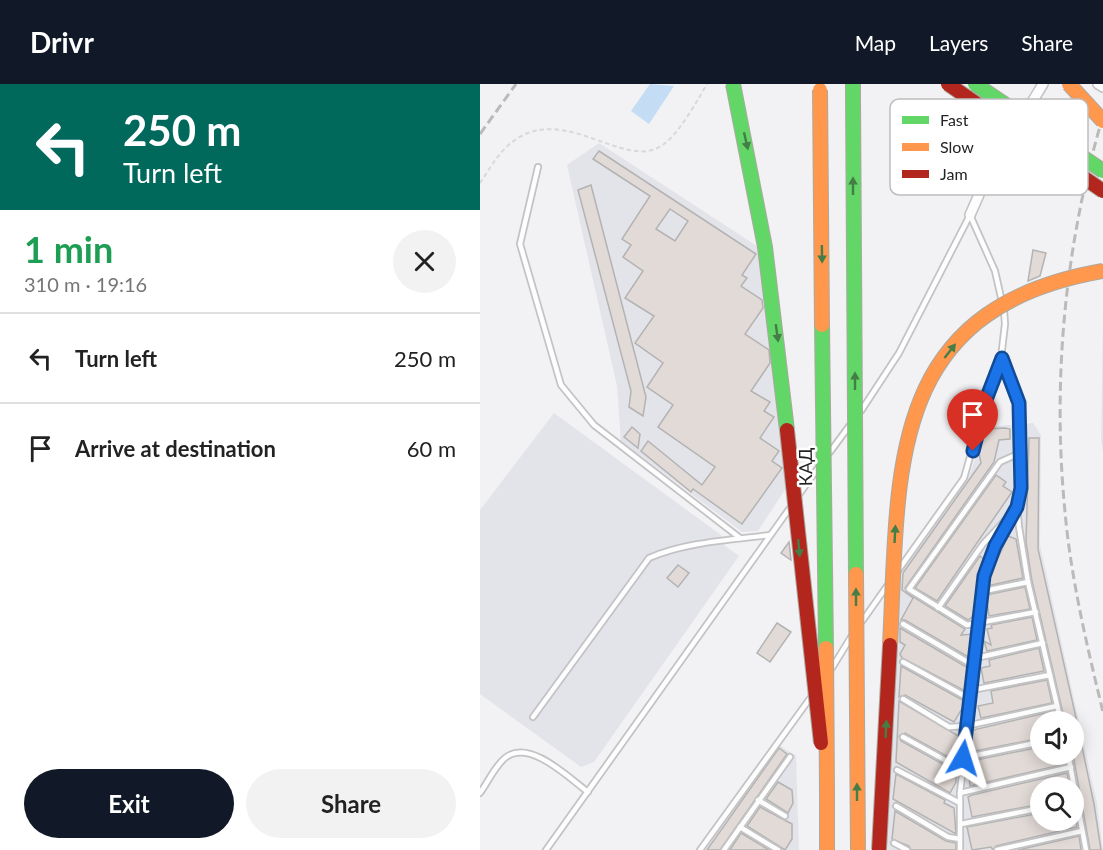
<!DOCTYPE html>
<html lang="en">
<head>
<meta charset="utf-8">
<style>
  body { margin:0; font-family:Lato,sans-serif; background:#f2f2f2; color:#222; height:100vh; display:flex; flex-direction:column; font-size:22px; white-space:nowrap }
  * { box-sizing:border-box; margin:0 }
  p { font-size:20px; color:#767676 }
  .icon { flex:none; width:33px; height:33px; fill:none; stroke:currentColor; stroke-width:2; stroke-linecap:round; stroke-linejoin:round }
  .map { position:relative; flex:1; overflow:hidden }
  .details { display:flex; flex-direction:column; background:#fff; width:480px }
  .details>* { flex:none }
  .hud { background:#00695c; color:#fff; overflow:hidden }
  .controls { position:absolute; left:550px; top:627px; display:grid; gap:12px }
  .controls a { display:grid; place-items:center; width:54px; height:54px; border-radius:50%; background:#fff; box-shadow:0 3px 15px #0003; font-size:30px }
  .pin { position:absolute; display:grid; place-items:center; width:51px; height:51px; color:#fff; margin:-62px -26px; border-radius:50% 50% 50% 0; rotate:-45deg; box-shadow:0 0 6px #0007 }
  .pin .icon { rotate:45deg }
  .me { position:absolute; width:66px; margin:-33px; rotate:6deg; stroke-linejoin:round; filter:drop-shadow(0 0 4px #0008) }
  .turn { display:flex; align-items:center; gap:21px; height:126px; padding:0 24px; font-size:27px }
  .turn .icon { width:78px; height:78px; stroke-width:2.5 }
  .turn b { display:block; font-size:42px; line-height:51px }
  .round { display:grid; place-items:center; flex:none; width:63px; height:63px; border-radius:32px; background:#f2f2f2 }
  .headline { display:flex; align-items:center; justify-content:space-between; height:102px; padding:0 24px }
  h1 { font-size:36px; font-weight:700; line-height:45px; color:#1e9e55 }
  .button { display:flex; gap:12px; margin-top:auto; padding:12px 24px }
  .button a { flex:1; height:69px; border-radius:36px; background:#111827; color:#fff; font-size:24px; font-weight:700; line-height:69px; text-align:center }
  .button a+a { background:#f2f2f2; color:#222 }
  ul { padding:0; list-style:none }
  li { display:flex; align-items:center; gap:18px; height:90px; padding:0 24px; border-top:2px solid #e0e0e0 }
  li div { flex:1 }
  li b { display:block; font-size:22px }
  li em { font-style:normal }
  header { display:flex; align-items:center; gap:36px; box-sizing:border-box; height:84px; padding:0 30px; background:#111827; color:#fff }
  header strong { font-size:28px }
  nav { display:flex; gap:33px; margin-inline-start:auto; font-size:21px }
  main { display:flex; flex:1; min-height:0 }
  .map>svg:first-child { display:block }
</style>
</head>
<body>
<header>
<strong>Drivr</strong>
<nav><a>Map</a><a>Layers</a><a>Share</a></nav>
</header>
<main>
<section class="details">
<div class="hud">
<div class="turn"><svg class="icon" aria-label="left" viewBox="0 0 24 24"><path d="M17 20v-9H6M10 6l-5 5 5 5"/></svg><div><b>250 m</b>Turn left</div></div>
</div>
<div class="headline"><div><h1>1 min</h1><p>310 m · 19:16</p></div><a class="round"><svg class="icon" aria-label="close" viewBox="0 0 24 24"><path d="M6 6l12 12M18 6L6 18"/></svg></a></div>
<ul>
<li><svg class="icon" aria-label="left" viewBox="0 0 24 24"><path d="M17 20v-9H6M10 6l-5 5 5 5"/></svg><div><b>Turn left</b></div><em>250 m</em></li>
<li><svg class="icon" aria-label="arrive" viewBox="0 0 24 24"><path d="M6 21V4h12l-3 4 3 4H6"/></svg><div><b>Arrive at destination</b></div><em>60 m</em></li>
</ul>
<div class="button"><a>Exit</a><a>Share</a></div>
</section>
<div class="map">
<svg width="623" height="766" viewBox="0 0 623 766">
  <rect width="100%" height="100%" fill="#f2f2f4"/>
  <g fill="#e3e3ea" fill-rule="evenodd">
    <path d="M119,59L283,166L308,401L278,447L262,448L141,357L137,302L87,81Z"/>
    <path d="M623,229V368L621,356Z"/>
    <path d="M74,329L241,451L245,462L259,472L114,678L101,683L0,610V426Z"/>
    <path d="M553,339L561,351L560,461L617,719L623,766H404L412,499L489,393L505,343ZM561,638H594V670H561ZM561,704H594V736H561Z"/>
    <path d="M299,661L316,672L319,766H225Z"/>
  </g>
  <path fill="#c4ddf4" d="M170,0L194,2L169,40L151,27Z"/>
  <g fill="#e2dad6" stroke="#b3b3b3" stroke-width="1.5" fill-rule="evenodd">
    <path d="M119,67L276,170L262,191L267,194L261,202L282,216L283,224L265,250L289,266L290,279L271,307L290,318L284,327L294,333L280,354L299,367L292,377L302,384L262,440L213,405L211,408L161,367L168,357L222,401L235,383L178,343L193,321L167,303L183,279L155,259L174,232L145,214L163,187L143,173L151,161L142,155L170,112L113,75ZM190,125L208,137L195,157L176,145Z"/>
    <path d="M111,101L166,313L163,332L149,323L151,307L98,106Z"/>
    <path d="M553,166L566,169L560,192L548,197Z"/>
    <path d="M152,343L160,350L158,364L144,353Z"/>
    <path d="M525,344L530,345V355L519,356L514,378L425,504L427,509L485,545L481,551L493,550L490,574L425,536H421L433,514L422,506L423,489L501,379L499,369L505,345Z"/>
    <path d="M549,354H559L558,465L597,638H585L552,497L546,458Z"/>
    <path d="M516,391L526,398L523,402L532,408L457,517L435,504Z"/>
    <path d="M528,452L536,455L543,494L507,502L512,482L514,483Z"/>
    <path d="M309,458L311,476L301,469Z"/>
    <path d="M500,472L505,476L500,491L495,531L488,536L465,522Z"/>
    <path d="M198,481L209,489L198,503L187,494Z"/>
    <path d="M545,503L550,525L509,532L506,511Z"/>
    <path d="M552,533L557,556L507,567L504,557L511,561L507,545L512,544L511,541Z"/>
    <path d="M297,539L311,548L290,578L277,569Z"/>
    <path d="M420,544L488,584L487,608L422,574L420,570L425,561L420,558Z"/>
    <path d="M559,564L564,587L504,599L501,584L510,582L509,576Z"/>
    <path d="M421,582L486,618L474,638L425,611L419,613Z"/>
    <path d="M567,596L572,619L501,634L498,622L513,619L511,607Z"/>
    <path d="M419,617L482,654L472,675L425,649L419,652L421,657L468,683L459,697L476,688V698L470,709L416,678Z"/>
    <path d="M574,627L576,638H561V654L490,668L493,646Z"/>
    <path d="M598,644L614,720L621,766H610L593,670L594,645Z"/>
    <path d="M561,663V670H584L585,680L490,702L488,681L491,677Z"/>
    <path d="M299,664L307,670L240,766H227Z"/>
    <path d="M587,689L590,704H561V720L492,733L488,713L492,711Z"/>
    <path d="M416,690L465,716L464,719L474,724L476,750L413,715Z"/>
    <path d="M298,698L312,706L313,719L308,729L286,715Z"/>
    <path d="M280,723L312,740V755L305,766L267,742Z"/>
    <path d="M594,726L597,743L516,762L513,766L511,763L492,766L487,743L561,729V736H594Z"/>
    <path d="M415,727L466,757L476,759V766H431L429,762L412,755Z"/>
    <path d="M261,749L289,766H250Z"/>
    <path d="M599,752L601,766H538Z"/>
  </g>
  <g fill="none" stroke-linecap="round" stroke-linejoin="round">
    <g stroke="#c3c3c5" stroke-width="8">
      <g id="lane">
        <path d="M58,83L40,160L81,301L114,341L260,454"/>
        <path d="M490,131L515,187L522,218"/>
        <path d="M521,274L539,319L541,404L537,423L539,443L548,498L581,638"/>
        <path d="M381,327L419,269L490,131"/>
        <path d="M350,368L370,341"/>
        <path d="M540,369L520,378L429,505L487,541L556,528"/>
        <path d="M318,412L338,384"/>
        <path d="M417,488L484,394L507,313L521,274L525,240L524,226"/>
        <path d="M504,507L548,498"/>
        <path d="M458,524L503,460L532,429"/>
        <path d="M383,536L407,502"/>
        <path d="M423,540L496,583"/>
        <path d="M496,574L563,559"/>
        <path d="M423,578L490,615"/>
        <path d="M352,584L371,553"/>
        <path d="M492,606L570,591"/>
        <path d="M423,615L469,643L486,642L577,622"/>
        <path d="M53,633L169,474C206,458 250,456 290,451"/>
        <path d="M423,653L472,680L483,682"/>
        <path d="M588,670L606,766"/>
        <path d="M483,674L561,658"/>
        <path d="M417,686L480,719"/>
        <path d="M0,709C8,698 15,682 25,674C49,654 89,694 108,708"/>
        <path d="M480,709L591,683"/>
        <path d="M278,716L305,732"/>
        <path d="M416,722L468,753L480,755"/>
        <path d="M481,740L561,724"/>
        <path d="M260,743L298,766"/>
        <path d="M414,759L427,766"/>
        <path d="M66,766L312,421"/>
        <path d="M220,766L331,613"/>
        <path d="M244,766L310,673"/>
        <path d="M480,766V709L504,492L515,462L537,423"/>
        <path d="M517,766L602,747"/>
      </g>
    </g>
    <g stroke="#c3c3c5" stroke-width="12">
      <g id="street">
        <path d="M618,0L623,3"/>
        <path d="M490,131L508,90L563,0"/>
      </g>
    </g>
    <g stroke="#aca9a0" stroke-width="16">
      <path id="fast" d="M373,0V12"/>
    </g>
    <g stroke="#aca9a0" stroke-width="16">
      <path id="slow" d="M347,706V766"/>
    </g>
    <path stroke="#d8d8da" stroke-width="2" stroke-dasharray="4.5 3" stroke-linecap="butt" d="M0,99C9,86 18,69 31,59C84,16 146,90 184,60C200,48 217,17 227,0"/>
    <use href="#lane" stroke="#fdfdfd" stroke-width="4.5"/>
    <use href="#street" stroke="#fdfdfd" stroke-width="9"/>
    <use href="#fast" stroke="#63d668" stroke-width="14"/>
    <use href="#slow" stroke="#ff974d" stroke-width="14"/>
    <g stroke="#bababa" stroke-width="3" stroke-dasharray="9 4.5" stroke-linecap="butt">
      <path d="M623,32C585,160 572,295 585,428C591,495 607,562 623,628"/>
      <path d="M0,50L36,0"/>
    </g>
    <g stroke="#aca9a0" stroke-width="16" stroke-linecap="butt">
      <g id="fast-bridge">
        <path d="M253,0L285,163L307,346"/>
        <path d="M495,0L623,87"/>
        <path d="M373,12L376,490"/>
        <path d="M342,241L346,564"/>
      </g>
    </g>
    <g stroke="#aca9a0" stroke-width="16" stroke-linecap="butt">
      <g id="slow-bridge">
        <path d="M589,0L623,37"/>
        <path d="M340,6L342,241"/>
        <path d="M376,490L378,766"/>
        <path d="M410,561C419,385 405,225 623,187"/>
        <path d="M346,564L347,706"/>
      </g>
    </g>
    <g stroke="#aca9a0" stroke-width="16" stroke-linecap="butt">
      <g id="jam-bridge">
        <path d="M468,0L623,107"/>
        <path d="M307,346L341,659"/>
        <path d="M399,766L410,561"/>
      </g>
    </g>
    <use href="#fast-bridge" stroke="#63d668" stroke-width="14"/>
    <use href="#slow-bridge" stroke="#ff974d" stroke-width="14"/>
    <use href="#jam-bridge" stroke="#b3261e" stroke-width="14"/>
  </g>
  <defs><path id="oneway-solid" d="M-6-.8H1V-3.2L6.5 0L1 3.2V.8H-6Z" transform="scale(1.5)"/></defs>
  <g fill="#447d46">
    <use href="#oneway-solid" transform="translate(266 57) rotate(77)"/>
    <use href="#oneway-solid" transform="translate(373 102) rotate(-90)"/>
    <use href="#oneway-solid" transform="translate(342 170) rotate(89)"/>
    <use href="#oneway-solid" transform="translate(297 249) rotate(82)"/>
    <use href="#oneway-solid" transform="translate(470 267) rotate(-52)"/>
    <use href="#oneway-solid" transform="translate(375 297) rotate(-90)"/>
    <use href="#oneway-solid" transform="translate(415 450) rotate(-87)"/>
    <use href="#oneway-solid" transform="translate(319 464) rotate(85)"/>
    <use href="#oneway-solid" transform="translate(376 513) rotate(-90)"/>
    <use href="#oneway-solid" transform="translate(406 645) rotate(-87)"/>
    <use href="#oneway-solid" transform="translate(377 708) rotate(-90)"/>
  </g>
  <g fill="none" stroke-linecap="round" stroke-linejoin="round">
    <g stroke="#114b97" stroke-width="15">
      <path id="route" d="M483,674L504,492L515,462L537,423L541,404L539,319L522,274L507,313L493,367"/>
    </g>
    <use href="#route" stroke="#1a73e8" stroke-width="10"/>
  </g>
  <g text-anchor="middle" stroke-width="5" stroke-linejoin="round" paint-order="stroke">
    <g font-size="18" fill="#242425" stroke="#fff">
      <text transform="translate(326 383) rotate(-91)" y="6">КАД</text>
    </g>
  </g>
  <rect x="410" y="15" width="198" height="96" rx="9" fill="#fff" stroke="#bdbdbe" stroke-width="1.5"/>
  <rect x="422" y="32" width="27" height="8" fill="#63d668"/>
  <rect x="422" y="59" width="27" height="8" fill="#ff974d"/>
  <rect x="422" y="86" width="27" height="8" fill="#b3261e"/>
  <g font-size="16" fill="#242425">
    <text x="460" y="42">Fast</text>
    <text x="460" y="69">Slow</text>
    <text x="460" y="96">Jam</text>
  </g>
</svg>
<div class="controls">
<a><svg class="icon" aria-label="sound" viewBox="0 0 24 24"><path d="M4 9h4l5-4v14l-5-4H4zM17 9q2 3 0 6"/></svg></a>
<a><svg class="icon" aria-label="search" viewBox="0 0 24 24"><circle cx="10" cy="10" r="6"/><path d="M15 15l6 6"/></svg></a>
</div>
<div class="pin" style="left:493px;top:367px;background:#d93025"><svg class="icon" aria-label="arrive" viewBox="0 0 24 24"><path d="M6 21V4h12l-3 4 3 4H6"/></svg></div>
<svg class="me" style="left:483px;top:674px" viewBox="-20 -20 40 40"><path d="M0-17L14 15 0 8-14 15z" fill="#1a73e8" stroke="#fff" stroke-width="4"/></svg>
</div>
</main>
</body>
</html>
